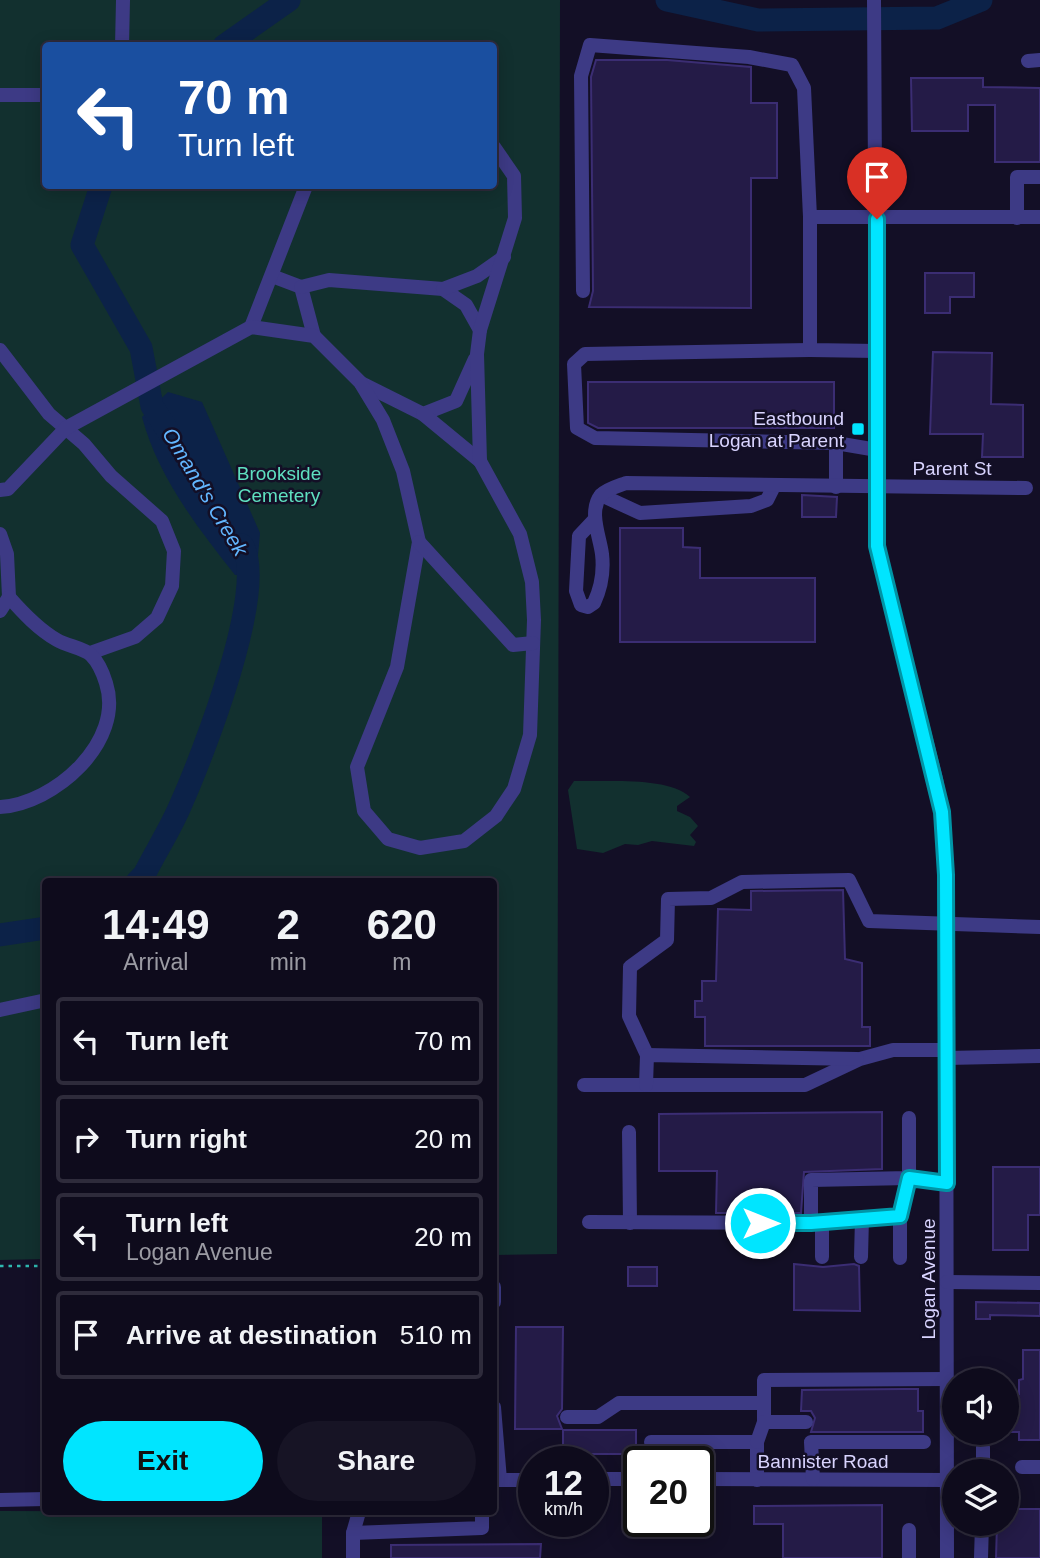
<!DOCTYPE html>
<html lang="en">
<head>
<meta charset="utf-8">
<style>
  body { margin:0; font-family:Helvetica,sans-serif; background:#171425; color:#f1f3f6; height:100vh; display:flex; flex-direction:column; font-size:26px; white-space:nowrap }
  * { box-sizing:border-box; margin:0 }
  p { font-size:23px; color:#9b9ba3 }
  .icon { flex:none; width:38px; height:38px; fill:none; stroke:currentColor; stroke-width:2; stroke-linecap:round; stroke-linejoin:round }
  .map { position:relative; flex:1; overflow:hidden }
  .drawer { position:absolute; left:42px; top:878px; width:455px; height:637px; display:flex; flex-direction:column; background:#0e0b1c; border-radius:7px; box-shadow:0 4px 18px #0003,0 0 0 2px #2e2b3b }
  .drawer>* { flex:none }
  .banner { position:absolute; left:42px; top:42px; width:455px; height:147px; border-radius:7px; box-shadow:0 4px 18px #0003,0 0 0 2px #2e2b3b; background:#1a4fa0; color:#fff; overflow:hidden }
  .buttons { position:absolute; left:942px; top:1368px; display:grid; gap:14px }
  .buttons a { display:grid; place-items:center; width:77px; height:77px; border-radius:50%; background:#0e0b1c; box-shadow:0 4px 18px #0003,0 0 0 2px #2e2b3b; font-size:35px }
  .speed { position:absolute; left:518px; top:1446px; display:flex; gap:14px; font-size:35px; font-weight:700; text-align:center }
  .speed>* { display:grid; place-content:center; width:91px; height:91px; border-radius:50%; background:#0e0b1c; box-shadow:0 4px 18px #0003,0 0 0 2px #2e2b3b; line-height:1 }
  .speed small { font-size:18px; font-weight:400 }
  .speed .limit { border:4px solid #111; border-radius:10px; background:#fff; color:#111 }
  .pin { position:absolute; display:grid; place-items:center; width:60px; height:60px; color:#fff; margin:-72px -30px; border-radius:50% 50% 50% 0; rotate:-45deg; box-shadow:0 0 7px #0007 }
  .pin .icon { rotate:45deg }
  .me { position:absolute; width:77px; margin:-38px; rotate:90deg; stroke-linejoin:round; filter:drop-shadow(0 0 5px #0008) }
  .turn { display:flex; align-items:center; gap:24px; height:147px; padding:0 21px; font-size:32px }
  .turn .icon { width:91px; height:91px; stroke-width:2.5 }
  .turn b { display:block; font-size:49px; line-height:60px }
  .eta { display:flex; justify-content:space-evenly; align-items:center; height:119px; text-align:center }
  .eta b { font-size:42px; font-weight:600; line-height:49px }
  .button { display:flex; gap:14px; margin-top:auto; padding:14px 21px }
  .button a { flex:1; height:80px; border-radius:42px; background:#00e5ff; color:#111; font-size:28px; font-weight:600; line-height:80px; text-align:center }
  .button a+a { background:#171425; color:#f1f3f6 }
  ul { padding:0; list-style:none }
  li { display:flex; align-items:center; gap:21px; height:88px; margin:0 14px 10px; padding:0 7px; border:4px solid #2e2b3b; border-radius:7px }
  li div { flex:1 }
  li b { display:block; font-size:26px }
  li em { font-style:normal }
  .map>svg:first-child { display:block }
</style>
</head>
<body>
<div class="map">
<svg width="1040" height="1558" viewBox="0 0 1040 1558">
  <rect width="100%" height="100%" fill="#130f26"/>
  <g fill="#12302f" fill-rule="evenodd">
    <path d="M0,0H560L557,1254L494,1255V882H46L45,1259L0,1260ZM46,46H494V186H46Z"/>
    <path d="M574,781C604,782 668,776 690,797L677,806V811L690,817L698,826L690,835L696,842L694,846L652,841L638,845L625,844L603,853L577,849L568,790Z"/>
    <path d="M0,1511L322,1512V1558H0Z"/>
  </g>
  <path fill="#0c2248" d="M168,392L202,402L260,533L257,567L250,574L235,575C197,527 158,477 142,417Z"/>
  <g fill="none" stroke-linecap="round" stroke-linejoin="round">
    <g stroke="#0c2248" stroke-width="23">
      <path d="M667,0L758,20L937,18L981,0"/>
      <path d="M224,46L289,0"/>
      <path d="M101,186L82,245L141,348L152,406L168,431"/>
      <path d="M137,882L144,875C156,851 171,828 181,804C202,757 269,587 242,545"/>
      <path d="M0,935L46,928"/>
    </g>
  </g>
  <g fill="#241b47" stroke="#3b2d73" stroke-width="2">
    <path d="M596,60H667L751,67V103H777V178H751V308L589,307L593,291L591,77Z"/>
    <path d="M911,78H983V87L1040,88V162H995V105H968V131H912Z"/>
    <path d="M925,273H974V297H950V313H925Z"/>
    <path d="M933,352L992,353L991,404L1023,405V457H982L983,434H930Z"/>
    <path d="M588,382H834V428H598L588,423Z"/>
    <path d="M802,495L837,497L836,517H802Z"/>
    <path d="M620,528H683V547L700,548V578H815V642H620Z"/>
    <path d="M843,890L845,959L862,963V1027H870V1046H705V1017H695V1001H702V981H716L718,909L751,910V891Z"/>
    <path d="M882,1112V1169L804,1172L801,1213H716L717,1171H659V1114Z"/>
    <path d="M993,1167H1040V1215H1028V1250H993Z"/>
    <path d="M794,1264L823,1267L854,1264L859,1266L860,1311L794,1310Z"/>
    <rect x="628" y="1267" width="29" height="19"/>
    <path d="M976,1302L1040,1303V1316L990,1315V1319H976Z"/>
    <path d="M516,1327H563L562,1409L557,1416L562,1429H515Z"/>
    <path d="M1023,1350H1040V1440H1019V1432H1006V1394H1019V1380L1023,1379Z"/>
    <path d="M903,1389H918V1411H923V1432H811L815,1418L811,1411H801L802,1390Z"/>
    <rect x="563" y="1430" width="73" height="24"/>
    <path d="M882,1505V1558H783V1524H754V1506Z"/>
    <path d="M1006,1509H1040V1558H996L997,1524H1006Z"/>
    <path d="M541,1544L540,1558H391V1545Z"/>
  </g>
  <g fill="none" stroke-linecap="round" stroke-linejoin="round">
    <path stroke="#2fb8b0" stroke-width="2.5" stroke-dasharray="3.5 5" stroke-linecap="butt" d="M0,1266H46"/>
    <g stroke="#3d3a85" stroke-width="14">
      <path d="M874,0L877,546L936,779L942,812L946,875L947,1558"/>
      <path d="M122,46L123,0"/>
      <path d="M1028,61L1040,60"/>
      <path d="M0,95H46"/>
      <path d="M1017,218V177H1040"/>
      <path d="M272,276L301,287L314,336"/>
      <path d="M301,287L329,280L443,289L466,305L480,330"/>
      <path d="M443,289L477,276L504,257"/>
      <path d="M583,291L581,76L590,45L749,57L792,65L804,88L810,217"/>
      <path d="M251,327L306,186"/>
      <path d="M0,350L49,414L84,444L111,476L162,521L174,551L172,586L157,618L135,637L90,653"/>
      <path d="M810,350L585,354L574,364L577,428L595,438L836,443L877,450"/>
      <path d="M877,351L810,350V217H1040"/>
      <path d="M361,383L423,414L456,401L475,359"/>
      <path d="M423,414L480,461"/>
      <path d="M836,443V487"/>
      <path d="M0,490L8,489L66,428L251,327L314,336L360,382L383,420L403,471L419,542L397,667L357,767L364,811L388,839L420,848L464,841L496,816L514,789L530,735L534,620L532,582L520,534L480,461L477,354L480,330L515,218L514,176L494,147"/>
      <path d="M601,495L640,513L751,506L767,500L774,486"/>
      <path d="M595,519L579,536L576,591L581,605L588,607L594,603C601,588 604,571 602,554C600,537 588,511 601,495C607,489 618,486 626,483L1026,488"/>
      <path d="M0,534L7,554L9,597"/>
      <path d="M419,542L513,645L533,643"/>
      <path d="M0,611L9,597C23,613 38,629 57,640C67,646 84,648 91,655C99,663 103,673 106,683C125,742 54,804 0,807"/>
      <path d="M0,1010L46,1000"/>
      <path d="M647,1055L629,1016L630,967L667,940L668,899L711,898L742,882L849,880L869,921L1040,927"/>
      <path d="M947,1058L1040,1056"/>
      <path d="M584,1085H805L860,1059L893,1050H947"/>
      <path d="M646,1085L647,1055L857,1059"/>
      <path d="M629,1132L630,1223"/>
      <path d="M589,1222L811,1223L900,1216L909,1178L947,1183"/>
      <path d="M822,1222V1257"/>
      <path d="M811,1223V1180L909,1178V1118"/>
      <path d="M861,1257L862,1218"/>
      <path d="M900,1258V1216"/>
      <path d="M947,1282L1040,1283"/>
      <path d="M494,1287V1302"/>
      <path d="M494,1407L500,1480"/>
      <path d="M567,1417H598L619,1403H763"/>
      <path d="M764,1422V1380L947,1379"/>
      <path d="M651,1442H757V1480"/>
      <path d="M757,1442L764,1422H806"/>
      <path d="M1022,1467H1040"/>
      <path d="M983,1472V1447"/>
      <path d="M593,1479H639"/>
      <path d="M698,1479L947,1480"/>
      <path d="M813,1479L811,1442H924"/>
      <path d="M494,1480H534"/>
      <path d="M0,1500L46,1499"/>
      <path d="M909,1530V1558"/>
      <path d="M353,1533L482,1528V1512"/>
      <path d="M353,1558V1533L359,1512"/>
      <path d="M981,1558L982,1524"/>
    </g>
  </g>
  <g fill="none" stroke-linecap="round" stroke-linejoin="round">
    <g stroke="#0095a6" stroke-width="18">
      <path id="route" d="M760,1223H811L900,1216L909,1178L947,1183L946,875L942,812L877,546V219"/>
    </g>
    <use href="#route" stroke="#00e5ff" stroke-width="12"/>
  </g>
  <rect fill="#00e5ff" stroke="#130f26" stroke-width="2.5" x="851" y="422" width="14" height="14" rx="3.5"/>
  <g text-anchor="middle" stroke-width="5" stroke-linejoin="round" paint-order="stroke">
    <g font-size="19" fill="#d9d4ff" stroke="#130f26" text-anchor="end">
      <text x="844" y="425">Eastbound<tspan x="844" dy="22">Logan at Parent</tspan></text>
    </g>
    <g font-size="19" fill="#d9d4ff" stroke="#130f26">
      <text x="952" y="475">Parent St</text>
      <text transform="translate(928 1279) rotate(-90)" y="7">Logan Avenue</text>
      <text x="823" y="1468">Bannister Road</text>
    </g>
    <g font-size="19" fill="#5fe0c0" stroke="#130f26">
      <text x="279" y="480">Brookside<tspan x="279" dy="22">Cemetery</tspan></text>
    </g>
    <g font-size="21" font-style="italic" fill="#62b6ff" stroke="#130f26">
      <text transform="translate(205 492) rotate(59)" y="7">Omand's Creek</text>
    </g>
  </g>
</svg>
<div class="buttons">
<a><svg class="icon" aria-label="sound" viewBox="0 0 24 24"><path d="M4 9h4l5-4v14l-5-4H4zM17 9q2 3 0 6"/></svg></a>
<a><svg class="icon" aria-label="layers" viewBox="0 0 24 24"><path d="M12 4l9 5-9 5-9-5zM3 14l9 5 9-5"/></svg></a>
</div>
<div class="speed"><div>12<small>km/h</small></div><div class="limit">20</div></div>
<div class="pin" style="left:877px;top:219px;background:#d93025"><svg class="icon" aria-label="arrive" viewBox="0 0 24 24"><path d="M6 21V4h12l-3 4 3 4H6"/></svg></div>
<svg class="me" style="left:760px;top:1223px" viewBox="-20 -20 40 40"><circle r="17" fill="#00e5ff" stroke="#fff" stroke-width="3"/><path d="M0-11L8 9 0 5-8 9z" fill="#fff"/></svg>
<div class="banner">
<div class="turn"><svg class="icon" aria-label="left" viewBox="0 0 24 24"><path d="M17 20v-9H6M10 6l-5 5 5 5"/></svg><div><b>70 m</b>Turn left</div></div>
</div>
<section class="drawer">
<div class="eta">
<div><b>14:49</b><p>Arrival</p></div>
<div><b>2</b><p>min</p></div>
<div><b>620</b><p>m</p></div>
</div>
<ul>
<li><svg class="icon" aria-label="left" viewBox="0 0 24 24"><path d="M17 20v-9H6M10 6l-5 5 5 5"/></svg><div><b>Turn left</b></div><em>70 m</em></li>
<li><svg class="icon" aria-label="right" viewBox="0 0 24 24"><path d="M7 20v-9h11M14 6l5 5-5 5"/></svg><div><b>Turn right</b></div><em>20 m</em></li>
<li><svg class="icon" aria-label="left" viewBox="0 0 24 24"><path d="M17 20v-9H6M10 6l-5 5 5 5"/></svg><div><b>Turn left</b><p>Logan Avenue</p></div><em>20 m</em></li>
<li><svg class="icon" aria-label="arrive" viewBox="0 0 24 24"><path d="M6 21V4h12l-3 4 3 4H6"/></svg><div><b>Arrive at destination</b></div><em>510 m</em></li>
</ul>
<div class="button"><a>Exit</a><a>Share</a></div>
</section>
</div>
</body>
</html>
